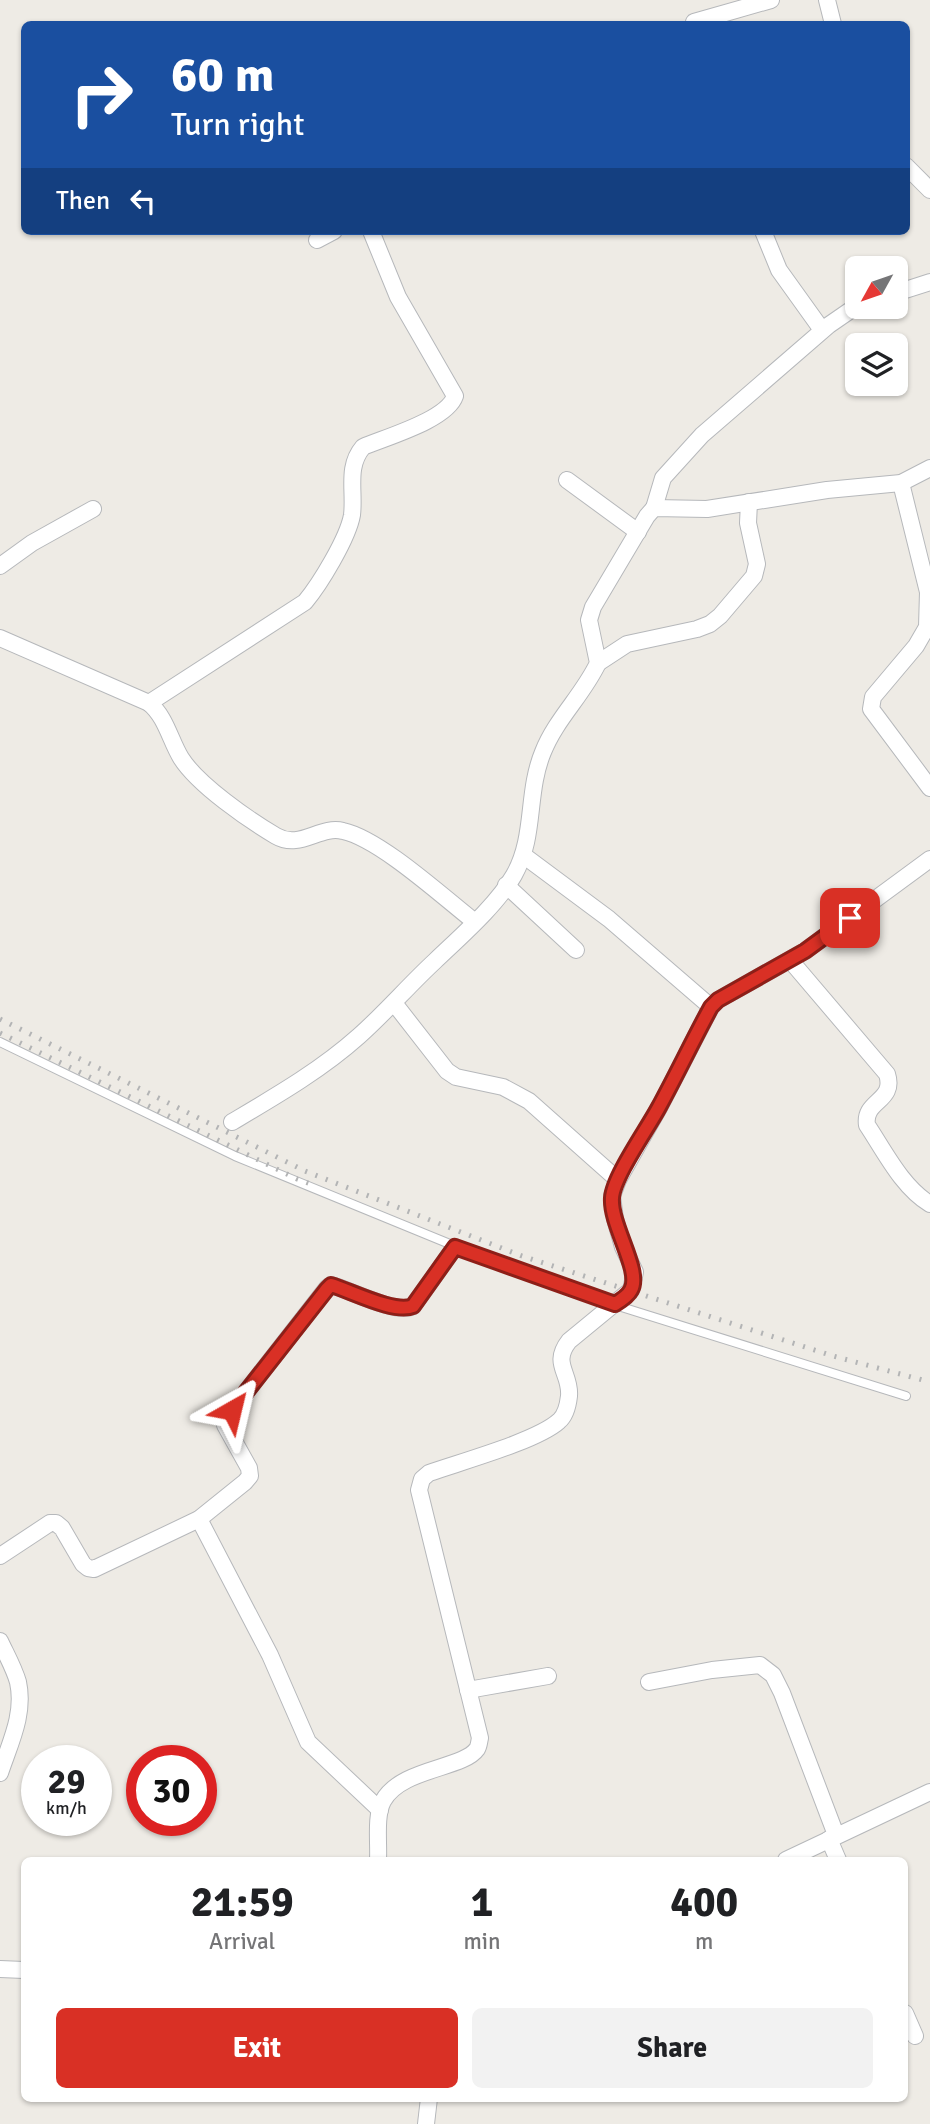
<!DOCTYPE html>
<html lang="en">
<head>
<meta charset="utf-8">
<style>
  body { margin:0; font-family:Signika,sans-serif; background:#f2f2f2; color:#202124; height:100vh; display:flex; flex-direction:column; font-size:26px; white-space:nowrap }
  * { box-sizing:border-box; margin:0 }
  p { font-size:23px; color:#757577 }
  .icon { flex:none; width:38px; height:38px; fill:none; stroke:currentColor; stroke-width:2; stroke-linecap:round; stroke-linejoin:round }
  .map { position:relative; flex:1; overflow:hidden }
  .panel { position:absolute; left:21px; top:1857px; width:887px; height:245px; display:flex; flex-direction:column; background:#fff; border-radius:10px; box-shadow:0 2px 5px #0004 }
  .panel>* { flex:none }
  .banner { position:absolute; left:21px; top:21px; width:889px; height:214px; border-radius:10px; box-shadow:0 2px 5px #0004; background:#1a4fa0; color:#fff; overflow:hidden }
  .needle { width:46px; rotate:230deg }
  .controls { position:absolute; left:845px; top:256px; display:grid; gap:14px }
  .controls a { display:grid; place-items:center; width:63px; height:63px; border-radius:10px; background:#fff; box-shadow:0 2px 5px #0004; font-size:35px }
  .speed { position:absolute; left:21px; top:1745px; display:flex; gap:14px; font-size:35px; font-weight:700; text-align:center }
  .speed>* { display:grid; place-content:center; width:91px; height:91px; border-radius:50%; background:#fff; box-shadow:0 2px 5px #0004; line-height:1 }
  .speed small { font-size:18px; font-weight:400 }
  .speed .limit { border:10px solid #d22; background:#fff; color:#111 }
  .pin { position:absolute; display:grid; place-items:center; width:60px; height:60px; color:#fff; margin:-30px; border-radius:14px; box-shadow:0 4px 10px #0006 }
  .me { position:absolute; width:77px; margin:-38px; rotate:37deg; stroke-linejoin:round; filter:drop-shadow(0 0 5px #0008) }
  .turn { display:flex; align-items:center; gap:24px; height:147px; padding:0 35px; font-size:32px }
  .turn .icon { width:91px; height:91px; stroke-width:2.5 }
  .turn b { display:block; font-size:49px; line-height:60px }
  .then { display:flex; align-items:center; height:66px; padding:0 35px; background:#0003; gap:14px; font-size:26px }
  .eta { display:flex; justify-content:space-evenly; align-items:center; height:119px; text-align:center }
  .eta b { font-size:42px; font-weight:700; line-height:49px }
  .button { display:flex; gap:14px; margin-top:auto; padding:14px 35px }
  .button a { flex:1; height:80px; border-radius:10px; background:#d93025; color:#fff; font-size:28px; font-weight:700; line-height:80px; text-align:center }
  .button a+a { background:#f2f2f2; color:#202124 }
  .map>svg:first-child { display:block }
</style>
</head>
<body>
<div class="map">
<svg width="930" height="2124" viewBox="0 0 930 2124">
  <rect width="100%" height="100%" fill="#eeebe5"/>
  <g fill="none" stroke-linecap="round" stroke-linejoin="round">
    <g stroke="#b6b8bb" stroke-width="10">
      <path id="service" d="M0,1042L235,1156L506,1267L615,1305L906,1396"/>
    </g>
    <g stroke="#b6b8bb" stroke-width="18">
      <g id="minor">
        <path d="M827,0L833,24"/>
        <path d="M694,22L771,0"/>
        <path d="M906,166L930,190"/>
        <path d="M763,231L779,270L822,330"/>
        <path d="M317,240L334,231"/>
        <path d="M896,293L930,282"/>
        <path d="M567,480L638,532"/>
        <path d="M901,483L928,592L927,627L916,646L873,697L871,709L930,788"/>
        <path d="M654,508L663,478L702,435L829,325L858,305"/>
        <path d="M0,566L32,543L93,509"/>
        <path d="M0,638L149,703C166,717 170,740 181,758C198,785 249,820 276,836C300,850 320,825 343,831C380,839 443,897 475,922"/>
        <path d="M598,663L627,644L697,629L710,624L720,616L754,576L757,564L748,523L749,502"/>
        <path d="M149,703L305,602C320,584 348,538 352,515C355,491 346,467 363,447C386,437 447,420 455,396L398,297L371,231"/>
        <path d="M523,855L609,919L711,1007"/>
        <path d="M506,885L576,950"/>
        <path d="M790,960L887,1074C896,1102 863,1100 867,1125C885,1152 902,1187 930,1204"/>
        <path d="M394,1003L447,1071L456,1077L503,1087L529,1101L618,1180"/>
        <path d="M232,1122C276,1096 321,1070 359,1036C386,1012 409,985 435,961C460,937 497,905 514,875C536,836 526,793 543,752C556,719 583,695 598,663L589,620L593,607L647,516L654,508L707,509L827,490L901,483L930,468"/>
        <path d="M199,1519L270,1655L308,1742L380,1810"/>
        <path d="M0,1556L50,1523H56L62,1528L83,1564L88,1568L94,1569L199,1519L245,1482L250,1476L249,1468L225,1425V1419L327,1288L331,1285C351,1290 396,1315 413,1306L455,1247"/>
        <path d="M0,1641C6,1654 14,1668 18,1682C25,1714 10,1743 0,1773"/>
        <path d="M649,1682L712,1670L760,1665L773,1675L782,1693L836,1835"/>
        <path d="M468,1690L548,1676"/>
        <path d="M829,1839L838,1860"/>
        <path d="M378,1860C379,1843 375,1816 383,1801C401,1768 463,1769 477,1749C479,1746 479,1742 480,1738L419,1490L422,1479L429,1473C460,1462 537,1441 559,1421C566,1415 568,1405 569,1396C571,1373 551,1364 569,1341L631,1290L635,1272L623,1247L615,1219L612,1196L618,1180L660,1106L711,1007L718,1000L805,951L930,859"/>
        <path d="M786,1860L930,1792"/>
        <path d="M0,1969L24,1970"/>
        <path d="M905,2013L915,2036"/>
        <path d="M426,2124L429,2098"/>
      </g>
    </g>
    <use href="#service" stroke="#fff" stroke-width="8"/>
    <use href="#minor" stroke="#fff" stroke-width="16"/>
    <g stroke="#b3b4b5" stroke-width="5" stroke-dasharray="2 9" stroke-linecap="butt">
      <path d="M0,1019L305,1171L522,1256L833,1356L930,1382"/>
      <path d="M0,1033L297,1179L316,1186"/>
    </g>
  </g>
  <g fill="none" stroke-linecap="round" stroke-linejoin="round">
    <g stroke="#8d1f18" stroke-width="18">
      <path id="route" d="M232,1410L327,1289L331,1285C351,1291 395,1314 413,1306L455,1247L615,1304C620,1301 628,1296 631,1290C642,1271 610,1225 612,1198C613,1177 648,1128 659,1107C677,1074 693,1040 711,1007L718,1000L805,951L850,918"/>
    </g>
    <use href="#route" stroke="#d93025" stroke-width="12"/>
  </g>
</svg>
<div class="controls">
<a><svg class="needle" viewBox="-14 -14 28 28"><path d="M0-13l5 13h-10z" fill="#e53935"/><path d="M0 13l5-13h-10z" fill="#757577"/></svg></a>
<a><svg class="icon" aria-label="layers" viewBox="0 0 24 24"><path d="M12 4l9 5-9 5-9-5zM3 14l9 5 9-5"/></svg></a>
</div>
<div class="speed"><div>29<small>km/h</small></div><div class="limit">30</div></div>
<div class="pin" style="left:850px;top:918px;background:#d93025"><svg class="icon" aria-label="arrive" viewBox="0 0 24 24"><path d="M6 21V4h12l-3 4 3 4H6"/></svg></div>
<svg class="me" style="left:232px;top:1410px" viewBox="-20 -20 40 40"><path d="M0-17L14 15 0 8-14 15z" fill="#d93025" stroke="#fff" stroke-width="4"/></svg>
<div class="banner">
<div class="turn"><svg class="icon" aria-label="right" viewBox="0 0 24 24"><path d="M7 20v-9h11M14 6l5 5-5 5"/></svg><div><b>60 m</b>Turn right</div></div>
<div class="then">Then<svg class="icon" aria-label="left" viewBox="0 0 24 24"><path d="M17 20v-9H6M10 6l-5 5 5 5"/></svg></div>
</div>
<section class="panel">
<div class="eta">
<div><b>21:59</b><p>Arrival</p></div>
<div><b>1</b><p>min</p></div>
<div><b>400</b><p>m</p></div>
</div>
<div class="button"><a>Exit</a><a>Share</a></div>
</section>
</div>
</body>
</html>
